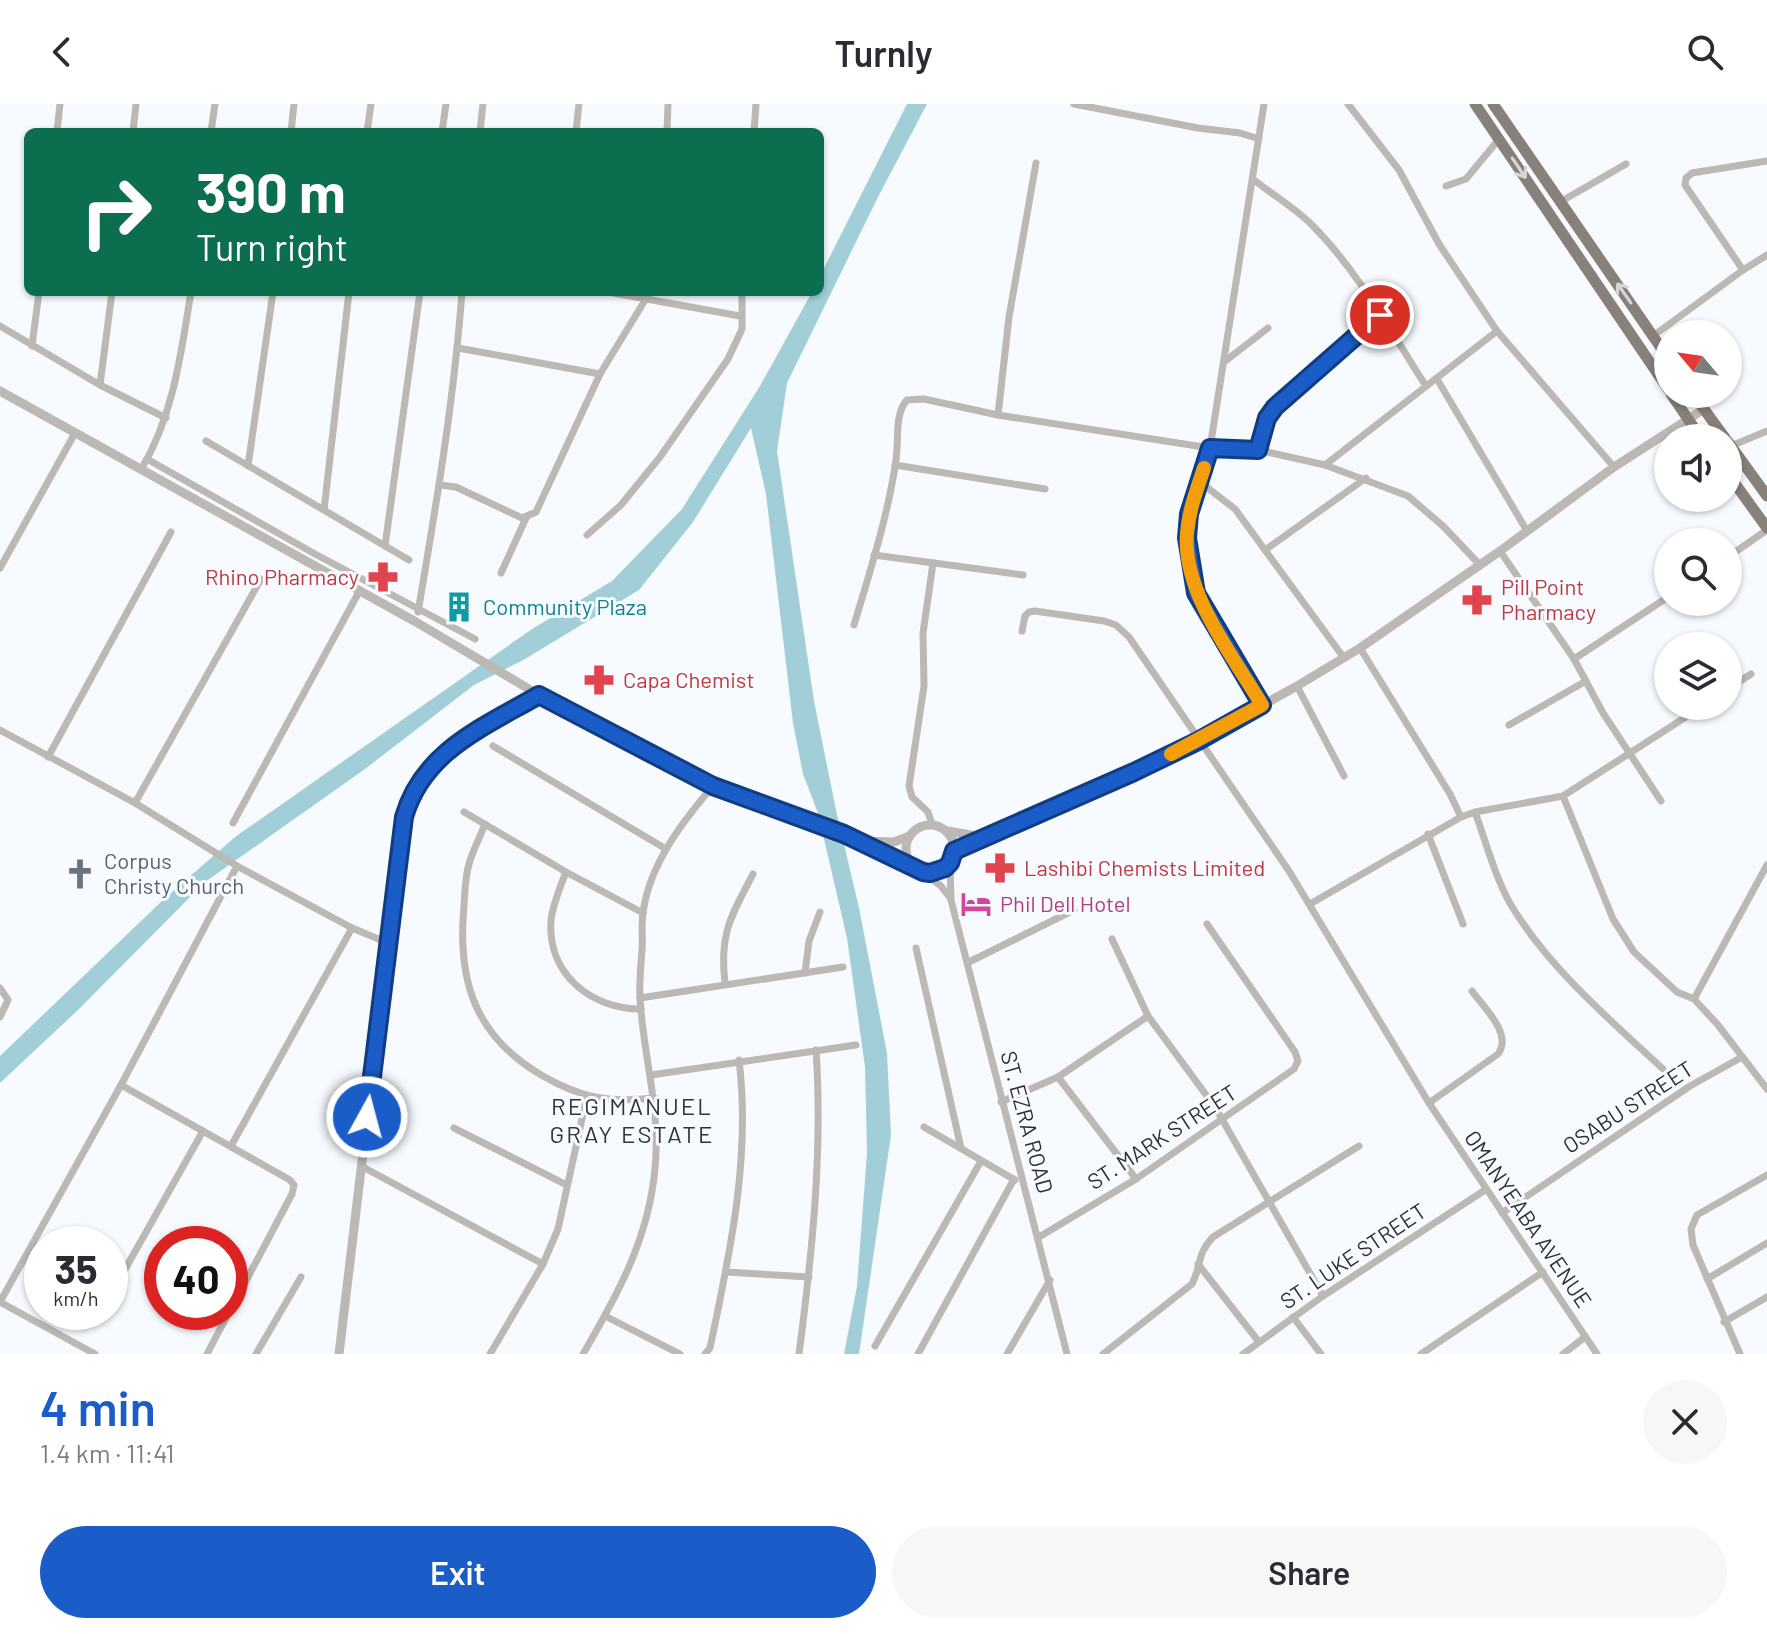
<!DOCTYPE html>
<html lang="en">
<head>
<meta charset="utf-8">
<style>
  body { margin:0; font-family:Barlow,sans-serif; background:#f7f7f7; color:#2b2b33; height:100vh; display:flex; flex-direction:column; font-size:30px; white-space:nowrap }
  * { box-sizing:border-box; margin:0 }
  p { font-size:26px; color:#7c7c81 }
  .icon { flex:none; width:44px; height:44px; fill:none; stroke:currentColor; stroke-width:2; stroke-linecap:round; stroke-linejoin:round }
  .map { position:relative; height:1250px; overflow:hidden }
  .panel { display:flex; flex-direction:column; background:#fff; flex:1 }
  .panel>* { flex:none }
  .top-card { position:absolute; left:24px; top:24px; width:800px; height:168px; border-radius:12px; box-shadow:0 2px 6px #0004; background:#0b6e4f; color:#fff; overflow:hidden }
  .needle { width:52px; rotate:299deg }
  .tools { position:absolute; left:1654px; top:216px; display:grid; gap:16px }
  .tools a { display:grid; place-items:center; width:88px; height:88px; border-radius:50%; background:#fff; box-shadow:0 2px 6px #0004; font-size:40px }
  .speed { position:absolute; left:24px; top:1122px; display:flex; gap:16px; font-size:40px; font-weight:700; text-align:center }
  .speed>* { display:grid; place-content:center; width:104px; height:104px; border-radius:50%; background:#fff; box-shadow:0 2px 6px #0004; line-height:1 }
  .speed small { font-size:20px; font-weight:400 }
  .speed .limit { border:12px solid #d22; background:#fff; color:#111 }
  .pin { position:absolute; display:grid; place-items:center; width:68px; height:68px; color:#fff; margin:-34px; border:4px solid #fff; border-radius:50%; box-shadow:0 2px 8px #0007 }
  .me { position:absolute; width:88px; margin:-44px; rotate:7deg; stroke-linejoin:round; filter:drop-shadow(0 0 6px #0008) }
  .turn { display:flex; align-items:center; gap:28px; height:168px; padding:0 40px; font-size:36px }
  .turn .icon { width:104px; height:104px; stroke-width:2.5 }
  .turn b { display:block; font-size:56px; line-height:68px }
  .round { display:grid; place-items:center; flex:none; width:84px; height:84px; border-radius:42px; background:#f7f7f7 }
  .summary { display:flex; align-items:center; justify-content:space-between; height:136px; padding:0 40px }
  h1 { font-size:48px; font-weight:600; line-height:60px; color:#1a5dc8 }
  .button { display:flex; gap:16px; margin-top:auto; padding:16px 40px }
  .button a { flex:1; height:92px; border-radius:48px; background:#1a5dc8; color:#fff; font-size:32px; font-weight:600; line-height:92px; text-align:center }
  .button a+a { background:#f7f7f7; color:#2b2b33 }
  header { display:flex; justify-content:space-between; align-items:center; height:104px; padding:0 40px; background:#fff; font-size:36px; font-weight:600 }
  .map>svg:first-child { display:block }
</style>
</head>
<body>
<header><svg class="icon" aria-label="back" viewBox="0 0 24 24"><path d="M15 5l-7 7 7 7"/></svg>Turnly<svg class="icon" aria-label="search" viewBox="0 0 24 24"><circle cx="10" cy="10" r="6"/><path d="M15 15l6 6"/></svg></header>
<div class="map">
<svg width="1767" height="1250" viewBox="0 0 1767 1250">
  <rect width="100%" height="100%" fill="#f7fafe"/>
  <path fill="#a2cfd7" d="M907,0H927L878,93L787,279L777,347L814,597L836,706L859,804L887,949L891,1031L859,1250H844L857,1182L867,1049L865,963L847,834L818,709L803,670L793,619L766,390L751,324L693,418L639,486L525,555L474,581L365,665L205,778L78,906L0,979V952L163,796L235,733L532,525L612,477L682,405L760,282L812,188H820V172Z"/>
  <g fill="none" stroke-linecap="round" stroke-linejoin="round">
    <g stroke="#bcb8b4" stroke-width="7">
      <path d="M1074,0L1198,24L1240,29L1259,35"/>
      <path d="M1348,0L1399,66L1439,140L1497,227L1614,363"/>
      <path d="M57,28L60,0"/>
      <path d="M133,28L136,0"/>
      <path d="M211,28L215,0"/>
      <path d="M291,28L294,0"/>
      <path d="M367,28L371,0"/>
      <path d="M442,28L446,0"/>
      <path d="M480,28L483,0"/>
      <path d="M576,28L579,0"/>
      <path d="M667,28L668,0"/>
      <path d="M754,28L756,0"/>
      <path d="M1254,76C1273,91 1295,104 1312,121C1358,167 1391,228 1426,282"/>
      <path d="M1446,82L1466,75L1499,35"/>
      <path d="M1560,98L1626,60"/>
      <path d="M1743,166L1685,81L1686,74L1692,69L1767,57"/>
      <path d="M608,188L740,212"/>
      <path d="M0,222L100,281L166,314"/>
      <path d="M1653,232L1743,166L1767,151"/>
      <path d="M32,242L39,188"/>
      <path d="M458,244L600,270"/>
      <path d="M1224,258L1268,224"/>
      <path d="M1437,275L1527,427"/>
      <path d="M100,281L112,188"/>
      <path d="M998,311L1009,213L1036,59"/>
      <path d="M206,337L409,456"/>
      <path d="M1731,342L1767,327"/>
      <path d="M1258,346L1267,314L1275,303L1380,211"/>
      <path d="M147,355L315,450L475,535"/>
      <path d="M895,361L1045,385"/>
      <path d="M1325,361L1497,227"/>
      <path d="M248,362L273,188"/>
      <path d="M142,364C174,309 181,249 191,188"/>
      <path d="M1200,378L1235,405L1344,554"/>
      <path d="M440,381L456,383L522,414L536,408L600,270L650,188"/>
      <path d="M324,406L349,188"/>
      <path d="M587,431L621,401L660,353L728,255L742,225V188"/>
      <path d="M385,442L420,188"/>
      <path d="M1265,446L1366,374"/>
      <path d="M1500,447L1574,555L1603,609L1661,697"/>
      <path d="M874,451L1023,471"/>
      <path d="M1728,453L1767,426"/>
      <path d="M0,464L75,329"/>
      <path d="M501,469L526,414"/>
      <path d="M418,508C436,402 454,296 462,188"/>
      <path d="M854,521C870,467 888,412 896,356C899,337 894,310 907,296L924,295L998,311L1210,344L1258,346L1325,361L1408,392L1443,422L1480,461"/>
      <path d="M1022,527L1025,512L1029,508L1035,507L1104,517L1116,521L1129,533L1289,767L1429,999L1597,1250"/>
      <path d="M1360,544L1450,690L1461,713"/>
      <path d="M1574,555L1668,493"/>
      <path d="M1297,582L1344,672"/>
      <path d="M1728,585L1751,570"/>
      <path d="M1262,601L1196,489L1187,434L1189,410L1210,344L1264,0"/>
      <path d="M1509,621L1586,577"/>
      <path d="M0,626L135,699L237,762L352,824L388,839"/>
      <path d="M493,642L666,745"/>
      <path d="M48,653L171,428"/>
      <path d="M1563,692L1613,815L1634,848L1677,888L1694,895L1718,921L1767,985"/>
      <path d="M135,699L261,475"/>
      <path d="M464,708L566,768L643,809"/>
      <path d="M1475,708C1486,738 1495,773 1511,801C1549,864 1609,915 1663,965"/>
      <path d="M233,719L360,486"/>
      <path d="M485,720C480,733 473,746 469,760C465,773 465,788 464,802C457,877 475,933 543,972C581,994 610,999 654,994"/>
      <path d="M932,720L928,708L912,693L909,682L924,582L923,529L933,459"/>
      <path d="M1428,730L1463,820"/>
      <path d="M950,759L951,796L1067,1250"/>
      <path d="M566,768C560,783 553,800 551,816C547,870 591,905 641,905"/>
      <path d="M923,768L941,782L950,794"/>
      <path d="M1310,800L1461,713L1475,708L1563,692L1703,602"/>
      <path d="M1112,835L1148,912L1215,1003L1323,1192"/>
      <path d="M916,844L961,1044"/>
      <path d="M969,858L1074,806"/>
      <path d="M805,869L809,837L820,808"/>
      <path d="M725,879C719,830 731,812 753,770"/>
      <path d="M0,884L8,896L0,913"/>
      <path d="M640,894L843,863"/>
      <path d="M1694,895L1767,761"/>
      <path d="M651,971L856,941"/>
      <path d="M1058,973L1136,1075"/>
      <path d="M121,981L290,1076L294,1081L292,1090L230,1207"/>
      <path d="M1001,998L1058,973L1148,912"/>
      <path d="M1429,999L1498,950C1513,930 1484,904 1472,887"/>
      <path d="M924,1023L1015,1076"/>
      <path d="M454,1024L567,1081"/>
      <path d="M231,1042L352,824"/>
      <path d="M361,1062L543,1160"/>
      <path d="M1502,1109L1690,982L1742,953"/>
      <path d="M1039,1133L1136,1075L1294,965L1298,957L1295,948L1207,820"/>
      <path d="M1198,1160L1259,1238"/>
      <path d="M726,1168L809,1173"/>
      <path d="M1707,1175L1767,1139"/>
      <path d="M110,1192L203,1027"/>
      <path d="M0,1198L121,981L237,762"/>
      <path d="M0,1198L95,1250"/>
      <path d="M605,1212L680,1250"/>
      <path d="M1293,1213L1321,1250"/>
      <path d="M1724,1218L1767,1193"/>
      <path d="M875,1242L981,1057"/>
      <path d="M207,1250L229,1208"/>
      <path d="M256,1250L301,1173"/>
      <path d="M490,1250L543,1160L558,1125L587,992"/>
      <path d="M583,1250C618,1190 649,1134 655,1064C661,1006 643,951 640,894C639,878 641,861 642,846C643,833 641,821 643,809C649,761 682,718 713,682"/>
      <path d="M705,1250L710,1244C730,1149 751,1053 739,956"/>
      <path d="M799,1250C812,1150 823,1047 816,946"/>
      <path d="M918,1250L1014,1075"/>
      <path d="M1007,1250L1050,1176"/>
      <path d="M1103,1250L1192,1180C1202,1161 1196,1151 1213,1133L1359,1042"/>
      <path d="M1243,1250L1323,1192L1485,1086"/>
      <path d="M1421,1250L1543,1168"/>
      <path d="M1563,1250L1585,1233"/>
      <path d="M1740,1250L1693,1141L1691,1125L1697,1111L1767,1071"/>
    </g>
    <g stroke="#bcb8b4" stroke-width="9">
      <path d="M0,287L416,518L539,591L713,682L844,730L896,757L913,761"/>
      <circle cx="930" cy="745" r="24"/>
      <path d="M948,727L982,733"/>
      <path d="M862,737L894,738L910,732"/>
      <path d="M954,747L1134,668L1198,637L1297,582L1360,544L1500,447L1614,363L1704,305"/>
      <path d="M339,1250L401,731C404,714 407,698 415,683C438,642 499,614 539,591"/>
    </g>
    <g stroke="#88817a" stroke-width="11">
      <path d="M1475,0L1668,285"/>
      <path d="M1493,0L1668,254"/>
      <path d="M1671,290L1701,334"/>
      <path d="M1693,290L1725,334"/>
      <path d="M1728,338L1767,392"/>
      <path d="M1728,370L1767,424"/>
    </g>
  </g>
  <defs><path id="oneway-shaft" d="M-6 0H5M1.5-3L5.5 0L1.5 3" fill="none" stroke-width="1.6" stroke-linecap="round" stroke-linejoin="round" transform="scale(2)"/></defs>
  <g stroke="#d6d6d6">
    <use href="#oneway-shaft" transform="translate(1519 64) rotate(56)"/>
    <use href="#oneway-shaft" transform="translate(1624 189) rotate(-125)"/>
  </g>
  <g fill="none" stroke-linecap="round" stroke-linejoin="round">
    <g stroke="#113c82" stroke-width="20">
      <path id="route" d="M367,1013L404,713C423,647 484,623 539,591L713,682L844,730L923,768L930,769L945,764L950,759L954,747L1134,668L1198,637L1262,601L1196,489L1187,434L1189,410L1210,344L1258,346L1267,314L1275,303L1380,211"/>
    </g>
    <use href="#route" stroke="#1a5dc8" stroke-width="14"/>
    <path stroke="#f59e0b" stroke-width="14" d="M1171,650L1262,601C1233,552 1182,488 1187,429C1189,406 1197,385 1204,364"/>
  </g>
  <defs>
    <g id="pharmacy-bare" transform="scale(2.4)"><path d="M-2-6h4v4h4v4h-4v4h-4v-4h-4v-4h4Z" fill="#e0444e" stroke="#f7fafe" stroke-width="2.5" paint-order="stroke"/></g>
    <g id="building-bare" transform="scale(2.4)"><path d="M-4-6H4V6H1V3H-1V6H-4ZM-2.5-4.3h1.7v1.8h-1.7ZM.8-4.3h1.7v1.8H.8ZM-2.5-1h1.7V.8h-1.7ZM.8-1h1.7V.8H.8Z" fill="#0f9aa8" stroke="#f7fafe" stroke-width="2.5" paint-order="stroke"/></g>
    <g id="church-bare" transform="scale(2.4)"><path d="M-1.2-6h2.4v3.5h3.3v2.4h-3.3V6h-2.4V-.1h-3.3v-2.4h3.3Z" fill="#6b7280" stroke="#f7fafe" stroke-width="2.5" paint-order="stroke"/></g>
    <g id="hotel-bare" transform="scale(2.4)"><path d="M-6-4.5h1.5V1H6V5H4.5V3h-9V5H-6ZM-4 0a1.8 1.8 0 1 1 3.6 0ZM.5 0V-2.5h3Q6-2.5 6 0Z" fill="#d1479c" stroke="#f7fafe" stroke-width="2.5" paint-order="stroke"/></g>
  </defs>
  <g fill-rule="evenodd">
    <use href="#pharmacy-bare" x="383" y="473"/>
    <use href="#pharmacy-bare" x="1477" y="496"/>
    <use href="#building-bare" x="459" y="503"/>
    <use href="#pharmacy-bare" x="599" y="576"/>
    <use href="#pharmacy-bare" x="1000" y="764"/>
    <use href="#church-bare" x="80" y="770"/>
    <use href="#hotel-bare" x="976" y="800"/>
  </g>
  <g text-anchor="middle" stroke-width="6" stroke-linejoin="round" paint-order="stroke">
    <g font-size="22" fill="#be3a42" stroke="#f7fafe" text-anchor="start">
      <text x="359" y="481" text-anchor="end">Rhino Pharmacy</text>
      <text x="1501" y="491">Pill Point<tspan x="1501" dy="25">Pharmacy</tspan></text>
      <text x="623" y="584">Capa Chemist</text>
      <text x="1024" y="772">Lashibi Chemists Limited</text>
    </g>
    <g font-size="22" fill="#0d838f" stroke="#f7fafe" text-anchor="start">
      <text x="483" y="511">Community Plaza</text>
    </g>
    <g font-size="22" fill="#5b616d" stroke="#f7fafe" text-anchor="start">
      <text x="104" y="765">Corpus<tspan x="104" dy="25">Christy Church</tspan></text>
    </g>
    <g font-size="22" fill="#b23c85" stroke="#f7fafe" text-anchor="start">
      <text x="1000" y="808">Phil Dell Hotel</text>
    </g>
    <g font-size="22" fill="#2d2f33" stroke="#f7fafe">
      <text transform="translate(1628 1003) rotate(-33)" y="8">OSABU STREET</text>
      <text transform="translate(1027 1018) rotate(75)" y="8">ST. EZRA ROAD</text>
      <text transform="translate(1162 1033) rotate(-33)" y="8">ST. MARK STREET</text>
      <text transform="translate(1528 1115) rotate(56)" y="8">OMANYEABA AVENUE</text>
      <text transform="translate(1353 1152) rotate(-34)" y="8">ST. LUKE STREET</text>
    </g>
    <g font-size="24" letter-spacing="2" fill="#30343c" stroke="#f7fafe">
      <text x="632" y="1011">REGIMANUEL<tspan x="632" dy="28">GRAY ESTATE</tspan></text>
    </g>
  </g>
</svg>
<div class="tools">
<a><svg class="needle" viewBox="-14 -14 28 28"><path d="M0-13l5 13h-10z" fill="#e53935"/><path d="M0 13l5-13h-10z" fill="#7c7c81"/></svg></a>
<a><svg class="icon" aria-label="sound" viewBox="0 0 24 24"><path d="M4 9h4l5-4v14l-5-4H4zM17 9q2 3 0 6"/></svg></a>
<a><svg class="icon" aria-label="search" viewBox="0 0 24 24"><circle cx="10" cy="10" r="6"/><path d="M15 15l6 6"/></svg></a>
<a><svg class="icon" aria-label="layers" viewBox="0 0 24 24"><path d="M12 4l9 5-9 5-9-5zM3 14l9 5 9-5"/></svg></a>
</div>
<div class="speed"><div>35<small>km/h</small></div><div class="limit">40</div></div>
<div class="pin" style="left:1380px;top:211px;background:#d93025"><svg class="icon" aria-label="arrive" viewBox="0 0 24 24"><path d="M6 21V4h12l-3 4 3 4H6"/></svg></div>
<svg class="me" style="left:367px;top:1013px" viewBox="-20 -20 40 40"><circle r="17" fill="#1a5dc8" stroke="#fff" stroke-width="3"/><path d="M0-11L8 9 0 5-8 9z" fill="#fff"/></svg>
<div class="top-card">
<div class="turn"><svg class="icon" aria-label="right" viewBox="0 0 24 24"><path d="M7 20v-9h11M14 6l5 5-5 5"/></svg><div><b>390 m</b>Turn right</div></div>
</div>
</div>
<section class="panel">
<div class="summary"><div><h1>4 min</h1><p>1.4 km · 11:41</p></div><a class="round"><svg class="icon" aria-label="close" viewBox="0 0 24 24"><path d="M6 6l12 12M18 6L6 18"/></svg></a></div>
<div class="button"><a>Exit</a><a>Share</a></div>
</section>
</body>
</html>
